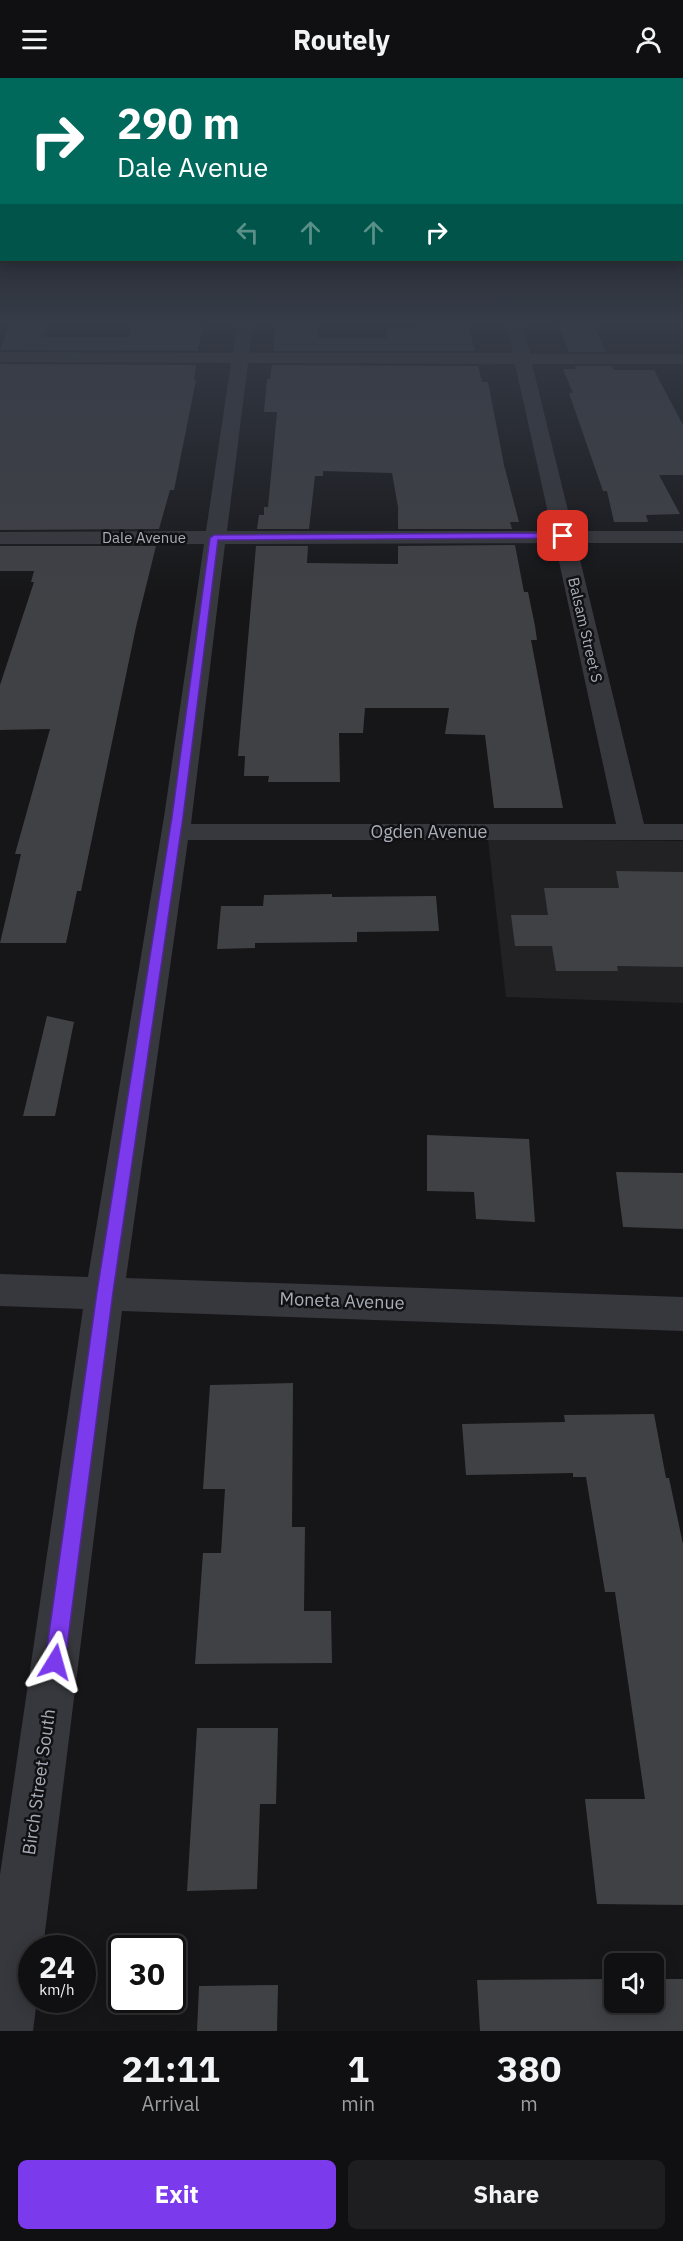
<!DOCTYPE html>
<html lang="en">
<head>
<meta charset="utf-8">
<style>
  body { margin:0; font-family:"IBM Plex Sans",sans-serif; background:#1e1e20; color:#f1f3f6; height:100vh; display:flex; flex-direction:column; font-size:22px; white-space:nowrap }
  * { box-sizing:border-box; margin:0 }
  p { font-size:20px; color:#9c9d9f }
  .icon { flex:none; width:33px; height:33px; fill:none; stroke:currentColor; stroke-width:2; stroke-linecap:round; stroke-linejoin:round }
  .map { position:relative; height:1953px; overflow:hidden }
  .panel { display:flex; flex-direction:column; background:#101012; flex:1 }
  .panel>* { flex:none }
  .guide { position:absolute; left:0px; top:0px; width:684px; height:183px; box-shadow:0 3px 15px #0003,0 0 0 2px #303032; background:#00695c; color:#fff; overflow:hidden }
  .tools { position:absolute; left:604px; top:1875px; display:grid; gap:12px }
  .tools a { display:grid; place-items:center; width:60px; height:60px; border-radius:9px; background:#101012; box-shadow:0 3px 15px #0003,0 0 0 2px #303032; font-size:30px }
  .speed { position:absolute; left:18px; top:1857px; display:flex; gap:12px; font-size:30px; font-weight:700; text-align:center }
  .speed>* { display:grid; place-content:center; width:78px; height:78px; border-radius:50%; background:#101012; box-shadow:0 3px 15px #0003,0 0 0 2px #303032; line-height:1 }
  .speed small { font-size:15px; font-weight:400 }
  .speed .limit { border:3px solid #111; border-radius:9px; background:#fff; color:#111 }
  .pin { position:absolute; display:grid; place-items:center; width:51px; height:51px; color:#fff; margin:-26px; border-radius:12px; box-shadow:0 3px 9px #0006 }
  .me { position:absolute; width:66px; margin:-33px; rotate:8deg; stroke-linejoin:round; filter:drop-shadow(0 0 4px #0008) }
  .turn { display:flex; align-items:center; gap:21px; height:126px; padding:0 18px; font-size:27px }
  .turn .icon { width:78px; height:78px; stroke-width:2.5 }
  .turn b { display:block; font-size:42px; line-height:51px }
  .lanes { display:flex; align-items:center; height:57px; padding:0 18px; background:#0003; justify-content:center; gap:30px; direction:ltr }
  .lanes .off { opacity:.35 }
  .eta { display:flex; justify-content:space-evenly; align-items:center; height:102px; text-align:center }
  .eta b { font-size:36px; font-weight:700; line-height:42px }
  .cta { display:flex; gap:12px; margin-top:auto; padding:12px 18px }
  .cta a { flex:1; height:69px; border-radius:9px; background:#7c3aed; color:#fff; font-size:24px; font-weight:700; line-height:69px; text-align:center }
  .cta a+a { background:#1e1e20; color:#f1f3f6 }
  header { display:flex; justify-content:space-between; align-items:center; height:78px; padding:0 18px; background:#101012; font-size:27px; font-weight:700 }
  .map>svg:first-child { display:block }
</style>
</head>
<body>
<header><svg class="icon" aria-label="menu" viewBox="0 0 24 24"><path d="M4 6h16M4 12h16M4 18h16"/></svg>Routely<svg class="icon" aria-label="person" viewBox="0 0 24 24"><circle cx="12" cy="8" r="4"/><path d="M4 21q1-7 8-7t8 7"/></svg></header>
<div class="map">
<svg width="683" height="1953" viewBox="0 0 683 1953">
  <rect width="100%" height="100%" fill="#161618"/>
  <path fill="#222225" d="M488,761L683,763V925L506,919Z"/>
  <g fill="#404145">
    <path d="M11,244H49L43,259H128L133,244H200L199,249H202L198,273L0,272Z"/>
    <path d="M276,244H318V260H387V250H422L421,244H467L475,273H273Z"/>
    <path d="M557,244H592L606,274H569Z"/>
    <path d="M0,286L196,287L194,302H196L174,412H170L159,451L0,452Z"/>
    <path d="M272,287L478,288L482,304H488L504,387L519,444H510L512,451H398V429L392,395L323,393V398H315L309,451H257L259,437H264V429H268L277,334H264L267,301H270Z"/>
    <path d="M575,288H612L614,292H654L683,347V397H659L680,436L646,437L648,444H614L607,413H603L569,315H573L563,291H576Z"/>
    <path d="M515,467L524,514H528L535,548L537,562H531L563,730H494L485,657L445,656L449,630H365L363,655H339L340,704H268L269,698H244L245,678H238L256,468H308L307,485L398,486V468Z"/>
    <path d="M0,468H156L136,549L81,813H77L66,865H0L21,776H15L50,651L0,652V607L34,504H31L34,493H0Z"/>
    <path d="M616,793L683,794V889L617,888L618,893H556L552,868H515L511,837H548L544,810H619Z"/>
    <path d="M332,816V819L436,818L439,853L357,854V864L255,865V870L217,871L221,828H263L264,817Z"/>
    <path d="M47,938L74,944L55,1038H23Z"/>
    <path d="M427,1057L529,1061L535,1144L476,1141L474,1114L427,1113Z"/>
    <path d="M616,1094L683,1095V1151L623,1149Z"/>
    <path d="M293,1305L292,1449H305L304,1533H331L332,1585L195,1586L203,1475H221L225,1411H203L210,1307Z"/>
    <path d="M654,1336L666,1400H669L683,1466V1827L597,1826L585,1721H645L615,1514H605L586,1399H573V1395L466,1397L462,1346L565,1344L564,1337Z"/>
    <path d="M197,1650H278L276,1726H260L257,1811L187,1813Z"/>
    <path d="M615,1901V1924H654V1901H683V1953H480L477,1902Z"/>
    <path d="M278,1907L277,1953H197L199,1908Z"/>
  </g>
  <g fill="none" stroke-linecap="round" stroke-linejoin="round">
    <path fill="#37383d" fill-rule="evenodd" d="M237,244H253L249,275H513L506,244H522L530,276H683V286H532L573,453H683V465H576L644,746H683V762H188L126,1200L683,1219V1253L122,1233L43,1870H32V1922H37L33,1953H0V1797L83,1231L0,1228V1196L88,1199L164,739L204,466H0V454L206,453L231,285L0,284V274L233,275ZM248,285L515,286L552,453H227ZM555,465L616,746H191L225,466Z"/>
  </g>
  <linearGradient id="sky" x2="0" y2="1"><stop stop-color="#0c0c0d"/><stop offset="0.47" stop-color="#363c48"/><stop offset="1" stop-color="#363c48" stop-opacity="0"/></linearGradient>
  <rect width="683" height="518" fill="url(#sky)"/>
  <path fill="#7c3aed" stroke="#51269a" stroke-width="1.5" d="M563,455L566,456V460L218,462L183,739L113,1214L65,1584L62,1591L55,1593L48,1591L45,1584L97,1214L172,739L210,460L214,457Z"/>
  <g text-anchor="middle" stroke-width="5" stroke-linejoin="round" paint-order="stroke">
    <g font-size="15" fill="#a8adb8" stroke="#111113">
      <text x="144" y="465">Dale Avenue</text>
      <text transform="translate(585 552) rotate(77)" y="5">Balsam Street S</text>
    </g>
    <g font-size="18" fill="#a8adb8" stroke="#111113">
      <text x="429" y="760">Ogden Avenue</text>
      <text transform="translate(342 1223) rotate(2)" y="6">Moneta Avenue</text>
      <text transform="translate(39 1704) rotate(-82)" y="6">Birch Street South</text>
    </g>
  </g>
</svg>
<div class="tools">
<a><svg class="icon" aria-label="sound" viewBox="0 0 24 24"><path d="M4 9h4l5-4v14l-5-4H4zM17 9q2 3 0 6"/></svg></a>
</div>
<div class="speed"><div>24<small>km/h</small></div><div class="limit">30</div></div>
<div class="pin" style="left:563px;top:458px;background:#d93025"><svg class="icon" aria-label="arrive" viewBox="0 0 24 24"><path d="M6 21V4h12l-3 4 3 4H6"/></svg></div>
<svg class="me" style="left:55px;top:1584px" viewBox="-20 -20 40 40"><path d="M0-17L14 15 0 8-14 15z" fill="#7c3aed" stroke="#fff" stroke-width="4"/></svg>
<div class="guide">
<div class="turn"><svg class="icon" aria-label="right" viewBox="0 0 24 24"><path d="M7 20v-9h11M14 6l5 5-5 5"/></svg><div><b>290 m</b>Dale Avenue</div></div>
<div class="lanes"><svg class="icon off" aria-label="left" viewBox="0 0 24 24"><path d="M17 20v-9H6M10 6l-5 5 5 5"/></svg><svg class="icon off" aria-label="ahead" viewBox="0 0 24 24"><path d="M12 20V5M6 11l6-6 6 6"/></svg><svg class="icon off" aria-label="ahead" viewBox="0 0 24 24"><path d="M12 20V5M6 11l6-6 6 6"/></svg><svg class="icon" aria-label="right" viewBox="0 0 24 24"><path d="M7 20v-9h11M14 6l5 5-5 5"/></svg></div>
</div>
</div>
<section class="panel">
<div class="eta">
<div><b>21:11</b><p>Arrival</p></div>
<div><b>1</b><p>min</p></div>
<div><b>380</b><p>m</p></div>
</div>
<div class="cta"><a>Exit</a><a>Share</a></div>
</section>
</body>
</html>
